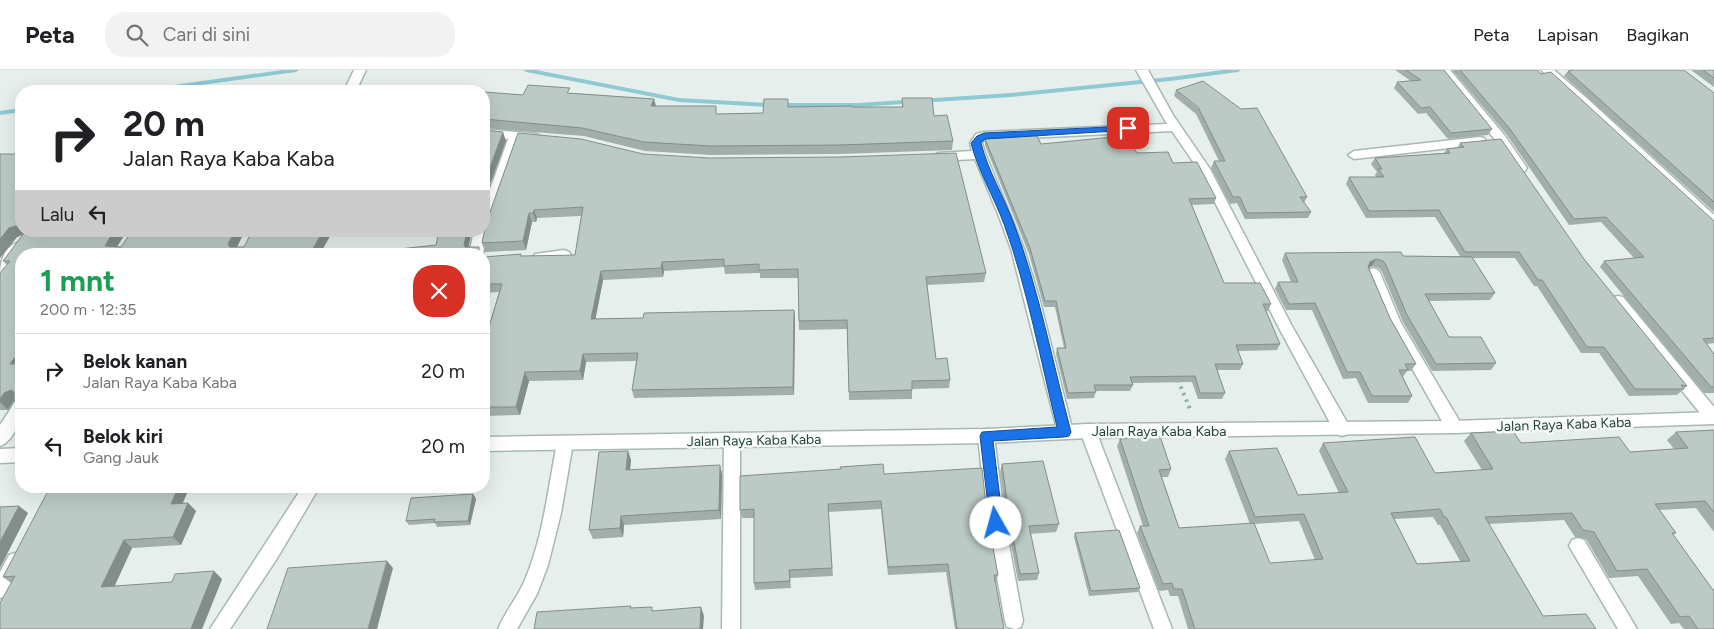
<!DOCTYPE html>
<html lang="id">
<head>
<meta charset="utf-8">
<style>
  body { margin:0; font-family:Figtree,sans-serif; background:#f2f2f2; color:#202124; height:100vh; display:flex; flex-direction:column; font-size:19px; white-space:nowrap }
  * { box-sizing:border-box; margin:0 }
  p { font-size:16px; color:#757577 }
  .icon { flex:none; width:28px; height:28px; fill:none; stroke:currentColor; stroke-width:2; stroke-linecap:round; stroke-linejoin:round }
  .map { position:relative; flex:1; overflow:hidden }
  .drawer { position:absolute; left:15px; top:178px; width:475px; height:245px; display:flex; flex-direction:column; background:#fff; border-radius:20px; box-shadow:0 5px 20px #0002 }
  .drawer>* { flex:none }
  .hud { position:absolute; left:15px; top:15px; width:475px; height:152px; border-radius:20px; box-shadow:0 5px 20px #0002; background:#fff; color:#202124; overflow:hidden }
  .pin { position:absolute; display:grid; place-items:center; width:42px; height:42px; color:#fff; margin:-21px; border-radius:10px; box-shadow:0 2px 8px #0006 }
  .me { position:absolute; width:55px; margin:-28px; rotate:353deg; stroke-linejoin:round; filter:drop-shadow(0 0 4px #0008) }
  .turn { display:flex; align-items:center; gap:18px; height:105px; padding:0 25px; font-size:22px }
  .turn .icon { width:65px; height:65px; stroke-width:2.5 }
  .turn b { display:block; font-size:35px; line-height:42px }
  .then { display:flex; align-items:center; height:48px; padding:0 25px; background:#0003; gap:10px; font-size:19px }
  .round { display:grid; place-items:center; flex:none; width:52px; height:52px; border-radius:20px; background:#f2f2f2 }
  .headline { display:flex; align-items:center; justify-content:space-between; height:85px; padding:0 25px }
  h1 { font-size:30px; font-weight:700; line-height:38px; color:#1e9e55 }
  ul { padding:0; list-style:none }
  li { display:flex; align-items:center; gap:15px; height:75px; padding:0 25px; border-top:1px solid #e0e0e0 }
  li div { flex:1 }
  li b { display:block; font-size:19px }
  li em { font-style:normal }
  header { display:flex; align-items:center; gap:30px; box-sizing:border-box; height:70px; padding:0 25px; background:#fff; border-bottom:1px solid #e0e0e0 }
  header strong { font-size:24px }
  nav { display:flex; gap:28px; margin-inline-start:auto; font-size:18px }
  .search { width:350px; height:45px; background:#f2f2f2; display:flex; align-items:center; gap:12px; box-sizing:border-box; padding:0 18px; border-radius:20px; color:#757577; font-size:19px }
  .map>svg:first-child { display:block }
</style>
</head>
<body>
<header>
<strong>Peta</strong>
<div class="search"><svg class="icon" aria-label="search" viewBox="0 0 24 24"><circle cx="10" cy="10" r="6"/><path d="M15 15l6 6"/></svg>Cari di sini</div>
<nav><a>Peta</a><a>Lapisan</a><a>Bagikan</a></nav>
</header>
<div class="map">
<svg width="1714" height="559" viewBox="0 0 1714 559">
  <rect width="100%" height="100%" fill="#e6efeb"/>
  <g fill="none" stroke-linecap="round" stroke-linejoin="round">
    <g fill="#8ec9d4" fill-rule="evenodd">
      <path d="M282,0H299L296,2L158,21H142L145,19Z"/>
      <path d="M523,0H536L679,28L767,33H858L1011,23L1170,7L1223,0H1241L1238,2L1170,11L1011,27L858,37H767L679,32L526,2Z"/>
      <path d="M21,38V42L0,45V41Z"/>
    </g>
    <g stroke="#a8b8b2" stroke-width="3">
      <g id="minor">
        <path d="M1136,0H1148L1173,45L1210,99L1293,258L1348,354L1350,359L1348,364L1342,366L1336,364L1279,258L1198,99L1172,61L984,70L982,73L985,83L1024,179L1040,231L1073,362L1071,367L1065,369L1059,367L1011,179L998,144L975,89L938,91L932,87L938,83L972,81L970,73L976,64L984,62L1167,54Z"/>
        <path d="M1438,0H1450L1505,66L1527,98L1525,101H1517L1497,72Z"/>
        <path d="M1541,0H1554L1591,32L1714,145V156L1709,155Z"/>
        <path d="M484,59L537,64L543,68L537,72L520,70L491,153L489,156L484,157L488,161L483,184H469L474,161H484V136L508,69L484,67Z"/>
        <path d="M1480,67L1484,68L1486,71L1484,74L1354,89L1348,85L1354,81Z"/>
        <path d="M17,173L22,175L24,178L5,204L0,206C0,194 3,177 17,173Z"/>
        <path d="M564,180L569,182L571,185L569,188L540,192L535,190L533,187L535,184Z"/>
        <path d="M1373,198L1378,200L1380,203L1401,253L1460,352L1462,357L1460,362L1454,363L1448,362L1387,254L1366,203L1368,200Z"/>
        <path d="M1618,226L1623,227L1714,337V354L1708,353L1613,235L1611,231L1613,227Z"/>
        <path d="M21,330C22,345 16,370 0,376V355L15,332Z"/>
        <path d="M1088,354L1094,356L1096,361L1172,559H1154L1080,361L1082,356Z"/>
        <path d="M986,359L992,361L994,366L1005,453L1023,551L1021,557L1016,559L1007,557L1005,551L987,453L978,366L980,361Z"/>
        <path d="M732,363L738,365L740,370V559H722L724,370L726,365Z"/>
        <path d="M565,366L571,368L573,373L561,443L548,495L537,524L517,559H498C505,542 517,528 524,512C543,469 548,419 557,373L559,368Z"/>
        <path d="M303,416H320L276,490L230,559H210Z"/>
        <path d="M1578,468L1584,470L1637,559H1618L1569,476L1572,470Z"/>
        <path d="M15,483L21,485L24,491L6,526L0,528V502L9,485Z"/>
      </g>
    </g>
    <g stroke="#a8b8b2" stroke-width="3">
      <g id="tertiary">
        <path d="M354,0H366L356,21H344Z"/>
        <path d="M1714,342V354L1454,363L1088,368L986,373L484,381V367L986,359L1088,354L1454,351Z"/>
        <path d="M21,378V392L0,393V379Z"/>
      </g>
    </g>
    <path stroke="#86b3a5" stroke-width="4" stroke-dasharray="2.5 4.5" stroke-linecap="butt" d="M1178,310L1190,339"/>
    <use href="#minor" fill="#fff" fill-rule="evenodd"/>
    <use href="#tertiary" fill="#fff" fill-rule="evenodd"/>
  </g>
  <g fill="#a1aea9" fill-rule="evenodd">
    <path d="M1395,0H1444L1492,59L1488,65L1448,69L1426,43L1418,44L1394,18L1397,12L1411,11Z"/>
    <path d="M1452,0H1537L1714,151V273L1707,274L1714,284V323H1704L1600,197L1604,191L1634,188L1601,152L1569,155L1507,65Z"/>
    <path d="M1691,0H1714V17Z"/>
    <path d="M1568,1L1714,23V142L1564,6Z"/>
    <path d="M1176,20L1307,127L1304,133L1311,142L1308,148L1245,149L1237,133L1230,134L1211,98L1214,91H1219L1196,44L1174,26Z"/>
    <path d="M484,22L523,25L571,23L654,29L656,36L717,44L763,43L789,37H902V28L934,46L953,71L952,80L840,84L711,85L645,81L584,66L484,58Z"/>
    <path d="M518,63L986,203L984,212L927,215L936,289L950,310L949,318L912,319V329L849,330L847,259L799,260L798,208H760V203L725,204L724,197L664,201L663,207L603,210L595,249L643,248L794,240L795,249L794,325L634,328L632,320L636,291L586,292L583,310L529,311L520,345L484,346V273L499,222L484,223V187L575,185L581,146L537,148L536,152H532L526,180L485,182L482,173L486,154L484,149L489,145Z"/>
    <path d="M985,69L1041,74L1115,70L1137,83L1173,93L1216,128L1214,134L1192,135L1224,213L1271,234L1268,241H1266L1280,274L1277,280L1238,281L1243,294L1240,300H1217L1225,323L1222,329H1198L1192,312L1132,313L1133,315L1130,321H1096L1094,328L1067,329L1056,284L1057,278H1064L1055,237H1044L1029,184L985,75Z"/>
    <path d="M1460,73L1584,189L1687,316L1677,325L1629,326L1599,283H1581L1537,216H1534L1515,188H1473L1495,223L1490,230L1429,231L1449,267L1496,293L1491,300L1432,301L1403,252L1382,202L1379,198L1372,196L1369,198L1390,248L1416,294L1411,301H1407L1403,307L1412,326L1408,333H1368L1356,308L1343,309L1312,240H1286L1275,219L1278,212H1291L1282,190L1285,183L1403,186H1460L1435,147L1366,148L1346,114L1349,107H1376L1375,105L1377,102L1371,94L1375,88L1444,83L1447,79L1457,78Z"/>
    <path d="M21,84V161H127L117,177H237L320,184H21V338L14,331L8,340H0V203L7,195L3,191L23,165L17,167L0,188Z"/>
    <path d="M21,342V355L16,351Z"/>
    <path d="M1714,360V462L1696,438L1660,440L1676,463L1673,465L1714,559H1684L1679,553L1671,554L1638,506L1609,508L1586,469L1575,467L1564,450L1489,454L1543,546L1596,559H1188L1178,526H1170L1168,520L1159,521L1137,463L1140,456H1143L1117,376L1120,369L1171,399L1168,407H1162L1179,458L1250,454L1225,389L1229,381L1298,425L1339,423L1319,381L1323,373L1435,403L1482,400L1464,371L1471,363L1521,373L1630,382L1674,379L1667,370L1676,362ZM1433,447L1438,455H1440L1460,491L1417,494L1394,449ZM1299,451L1315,490L1270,493L1254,454Z"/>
    <path d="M628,381L631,390L630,400L722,404L721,449L624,455L623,467L593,469L589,460Z"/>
    <path d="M1002,394L1059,454L1056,462L1030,464L1039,503L1037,510L1018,511L1007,453L1000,402Z"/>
    <path d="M884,404L987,445L998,505L996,513H995L1004,559H955L946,502L888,505L881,439L828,442L833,506L790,508L791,518L755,520L754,513V448H742L740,440Z"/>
    <path d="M51,416H190L182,434L188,433L196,441L181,475L132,478L114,516L222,509L202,559H0L11,513L3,507Z"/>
    <path d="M473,424L476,429L470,455L437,457L435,453L409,455L406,451Z"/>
    <path d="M1075,463L1140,518L1138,522L1089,526L1074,467Z"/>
  </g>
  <g fill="#838d89">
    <path d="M654,29L656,37L651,36Z"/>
    <path d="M503,62L506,71L484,131V114Z"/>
    <path d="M534,140L537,148L536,152L533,143Z"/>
    <path d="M529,143L532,152L526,180L523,171Z"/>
    <path d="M16,156L24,164L17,167L0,188V169L9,158Z"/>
    <path d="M114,161H127L112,184L105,176Z"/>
    <path d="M235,161H245L234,183L228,174Z"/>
    <path d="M323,161H333L320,184H310Z"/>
    <path d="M467,161H472L467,184L464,175Z"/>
    <path d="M1376,189L1372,196L1366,199L1370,192Z"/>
    <path d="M662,192L664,201L663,207L661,198Z"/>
    <path d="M601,201L603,210L594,257L591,249Z"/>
    <path d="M794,240L795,249L794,325L793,317Z"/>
    <path d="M21,279V300L10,294Z"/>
    <path d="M583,284L586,292L583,310L580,301Z"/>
    <path d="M525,302L529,311L520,345L516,337Z"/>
    <path d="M11,320L20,328L13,331L8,340L0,332V329L4,323Z"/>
    <path d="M628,381L631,390L629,409L626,400Z"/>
    <path d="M720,395L722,404L721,449L719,440Z"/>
    <path d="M179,416H190L179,442L171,434Z"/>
    <path d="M473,424L476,429L470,455L468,451Z"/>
    <path d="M188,433L196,441L181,475L173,467Z"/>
    <path d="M19,436L28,443L0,498V472Z"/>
    <path d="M621,446L624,455L623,467L620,458Z"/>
    <path d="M124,470L132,478L111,524L101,517Z"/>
    <path d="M387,491L393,498L377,559H368Z"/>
    <path d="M214,501L222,509L202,559H191Z"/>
    <path d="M701,537L704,546L703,559H700Z"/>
  </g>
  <g fill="#bbcac4" stroke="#838d89" fill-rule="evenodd">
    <path d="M1406,0H1444L1492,59L1451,63L1430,37L1421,38L1397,12L1421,10Z"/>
    <path d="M1460,0H1537L1541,4L1551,2L1714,151V268L1703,269L1714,284V317H1711L1604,191L1644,187L1606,147L1574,149L1510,59Z"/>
    <path d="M1574,0H1684L1714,23V132L1568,1Z"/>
    <path d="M1703,0H1714V8Z"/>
    <path d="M1203,11L1241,39L1257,38L1307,127H1300L1311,142L1247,143L1240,127H1233L1214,91H1225L1198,37L1176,20Z"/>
    <path d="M528,15L570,18L567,23L654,29L651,36H716V44L763,43L764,29H788V37L852,36V37H903L902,28H932L934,46L947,45L953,71L840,75L710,76L644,72L582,58L484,49V22L523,25Z"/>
    <path d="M407,16L470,18L468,21H473H404Z"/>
    <path d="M484,60L503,62L484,114Z"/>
    <path d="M518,63L581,69L643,84L710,88L840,87L956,83L986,203L926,207L936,289L947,288L950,310L912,311V320L849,322L847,250L799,251L798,199L759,200V194L724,196V189L662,192L661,198L601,201L591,249L643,248L644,243L794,240L793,317L632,320L638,283L583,284L580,301L525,302L516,337H484V273L502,214H484V187L521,184L520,186L575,185L583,137L534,140L533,143H529L523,171L482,173L486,153L484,149L489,145Z"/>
    <path d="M1036,64L1041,74L1113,67L1115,70L1128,69L1137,83L1168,82L1173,93L1197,92L1216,128L1189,129L1224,213H1260L1271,234H1263L1280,274L1236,275L1243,294H1215L1225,323H1200L1195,306L1130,307L1133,315H1094L1096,322L1068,323L1057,278H1066L1056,231H1045L1030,178L985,69Z"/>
    <path d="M1501,69L1584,189L1687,316L1681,315L1684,319H1635L1604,277H1587L1542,210H1538L1519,182H1465L1439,140L1369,141L1349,107H1384L1378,99H1382L1375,88L1450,83L1447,79L1464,77L1460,73Z"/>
    <path d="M0,84H21V158L16,156L9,158L0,169Z"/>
    <path d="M23,161H114L105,176L121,177L132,161H235L228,174L230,177H244L252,161H323L310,184H21V279L10,294H21V331H14V322L11,320L4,323L0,329V203L10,191H3L24,163Z"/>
    <path d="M439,161H467L464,175L465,177H479V184H398L399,179L436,175Z"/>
    <path d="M1401,182L1403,186L1472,187L1495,223L1425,224L1449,267H1481L1496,293L1436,294L1407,245L1386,195L1383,191L1376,189L1370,192L1368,197L1390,248L1416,294H1405L1408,300H1399L1412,326H1372L1360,302H1347L1315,233L1289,234L1278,212H1298L1285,183Z"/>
    <path d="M21,342V350L16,351Z"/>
    <path d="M1714,360V442L1705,431L1655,434L1676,463H1672L1713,520H1714V559H1698L1689,546L1680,547L1647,499L1617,501L1594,462L1583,460L1572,443L1485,447L1543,546L1586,544L1596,559H1195L1182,519H1174L1172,513L1163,514L1140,456H1149L1120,369L1160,366L1171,399L1159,400L1179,458L1254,453L1270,493L1323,489L1304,444L1255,447L1229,381L1277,378L1298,425L1348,422L1323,373L1415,367L1435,403L1493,399L1471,363L1513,361L1521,373L1619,367L1630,382L1688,378L1676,362ZM1440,439L1444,447H1446L1470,491L1417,494L1391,443Z"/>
    <path d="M628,381L626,400L720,395L719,440L621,446L620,458L589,460L599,382Z"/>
    <path d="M1043,391L1059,454L1029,456L1039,503L1020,504L1009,445L1002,394Z"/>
    <path d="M883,394L884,404L982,398L987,445L998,505H994L1004,559H957L948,494L888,497L881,431L828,434L832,498L789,500L790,511L754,513V439L740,440V406L841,399L840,397Z"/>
    <path d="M51,416H179L171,434L188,433L173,467L124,470L101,517L172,512L175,504L214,501L191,559H0V533L15,506L3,507L41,434Z"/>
    <path d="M473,424L468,451L434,452L435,449L406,451L411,428Z"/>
    <path d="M19,436L0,472V437Z"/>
    <path d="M1119,460L1140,518L1091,521L1075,463Z"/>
    <path d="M387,491L368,559H267L288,498Z"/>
    <path d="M631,536L630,538L652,537V541L701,537L700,559H534L537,542Z"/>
  </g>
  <path fill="#1a73e8" stroke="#114b97" d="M1128,56L1133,58L1132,60L985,69L981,73C988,101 1004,127 1014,154C1039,220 1053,294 1071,362L1069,366L1064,367L993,371L1003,453L1001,457L996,459L992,457L990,453L980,366L982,362L1057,357C1041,292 1027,217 1004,154C994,127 978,101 971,73L977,66L984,63Z"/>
  <g text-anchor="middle" stroke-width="5" stroke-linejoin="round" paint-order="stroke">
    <g font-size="14" fill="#24423a" stroke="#f7fbf9">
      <text transform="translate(1564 354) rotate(-2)" y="5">Jalan Raya Kaba Kaba</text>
      <text x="1159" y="366">Jalan Raya Kaba Kaba</text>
      <text transform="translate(754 370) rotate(-1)" y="5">Jalan Raya Kaba Kaba</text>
    </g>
  </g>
</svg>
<div class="pin" style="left:1128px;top:58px;background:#d93025"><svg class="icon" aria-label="arrive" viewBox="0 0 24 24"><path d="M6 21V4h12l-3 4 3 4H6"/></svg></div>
<svg class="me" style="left:996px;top:453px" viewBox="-20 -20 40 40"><circle r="19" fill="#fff"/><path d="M0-13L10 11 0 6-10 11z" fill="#1a73e8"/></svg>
<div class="hud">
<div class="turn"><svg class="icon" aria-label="right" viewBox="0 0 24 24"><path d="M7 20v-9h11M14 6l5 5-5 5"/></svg><div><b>20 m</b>Jalan Raya Kaba Kaba</div></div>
<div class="then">Lalu<svg class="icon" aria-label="left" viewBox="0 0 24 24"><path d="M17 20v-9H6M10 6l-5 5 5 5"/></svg></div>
</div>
<section class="drawer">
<div class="headline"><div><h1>1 mnt</h1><p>200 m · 12:35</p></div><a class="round" style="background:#d93025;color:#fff"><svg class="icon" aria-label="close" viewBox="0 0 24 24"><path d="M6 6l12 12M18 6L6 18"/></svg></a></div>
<ul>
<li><svg class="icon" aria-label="right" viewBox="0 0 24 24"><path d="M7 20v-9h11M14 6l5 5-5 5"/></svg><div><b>Belok kanan</b><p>Jalan Raya Kaba Kaba</p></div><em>20 m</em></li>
<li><svg class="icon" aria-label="left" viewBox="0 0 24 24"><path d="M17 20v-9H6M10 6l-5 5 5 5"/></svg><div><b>Belok kiri</b><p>Gang Jauk</p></div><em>20 m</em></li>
</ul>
</section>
</div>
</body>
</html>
